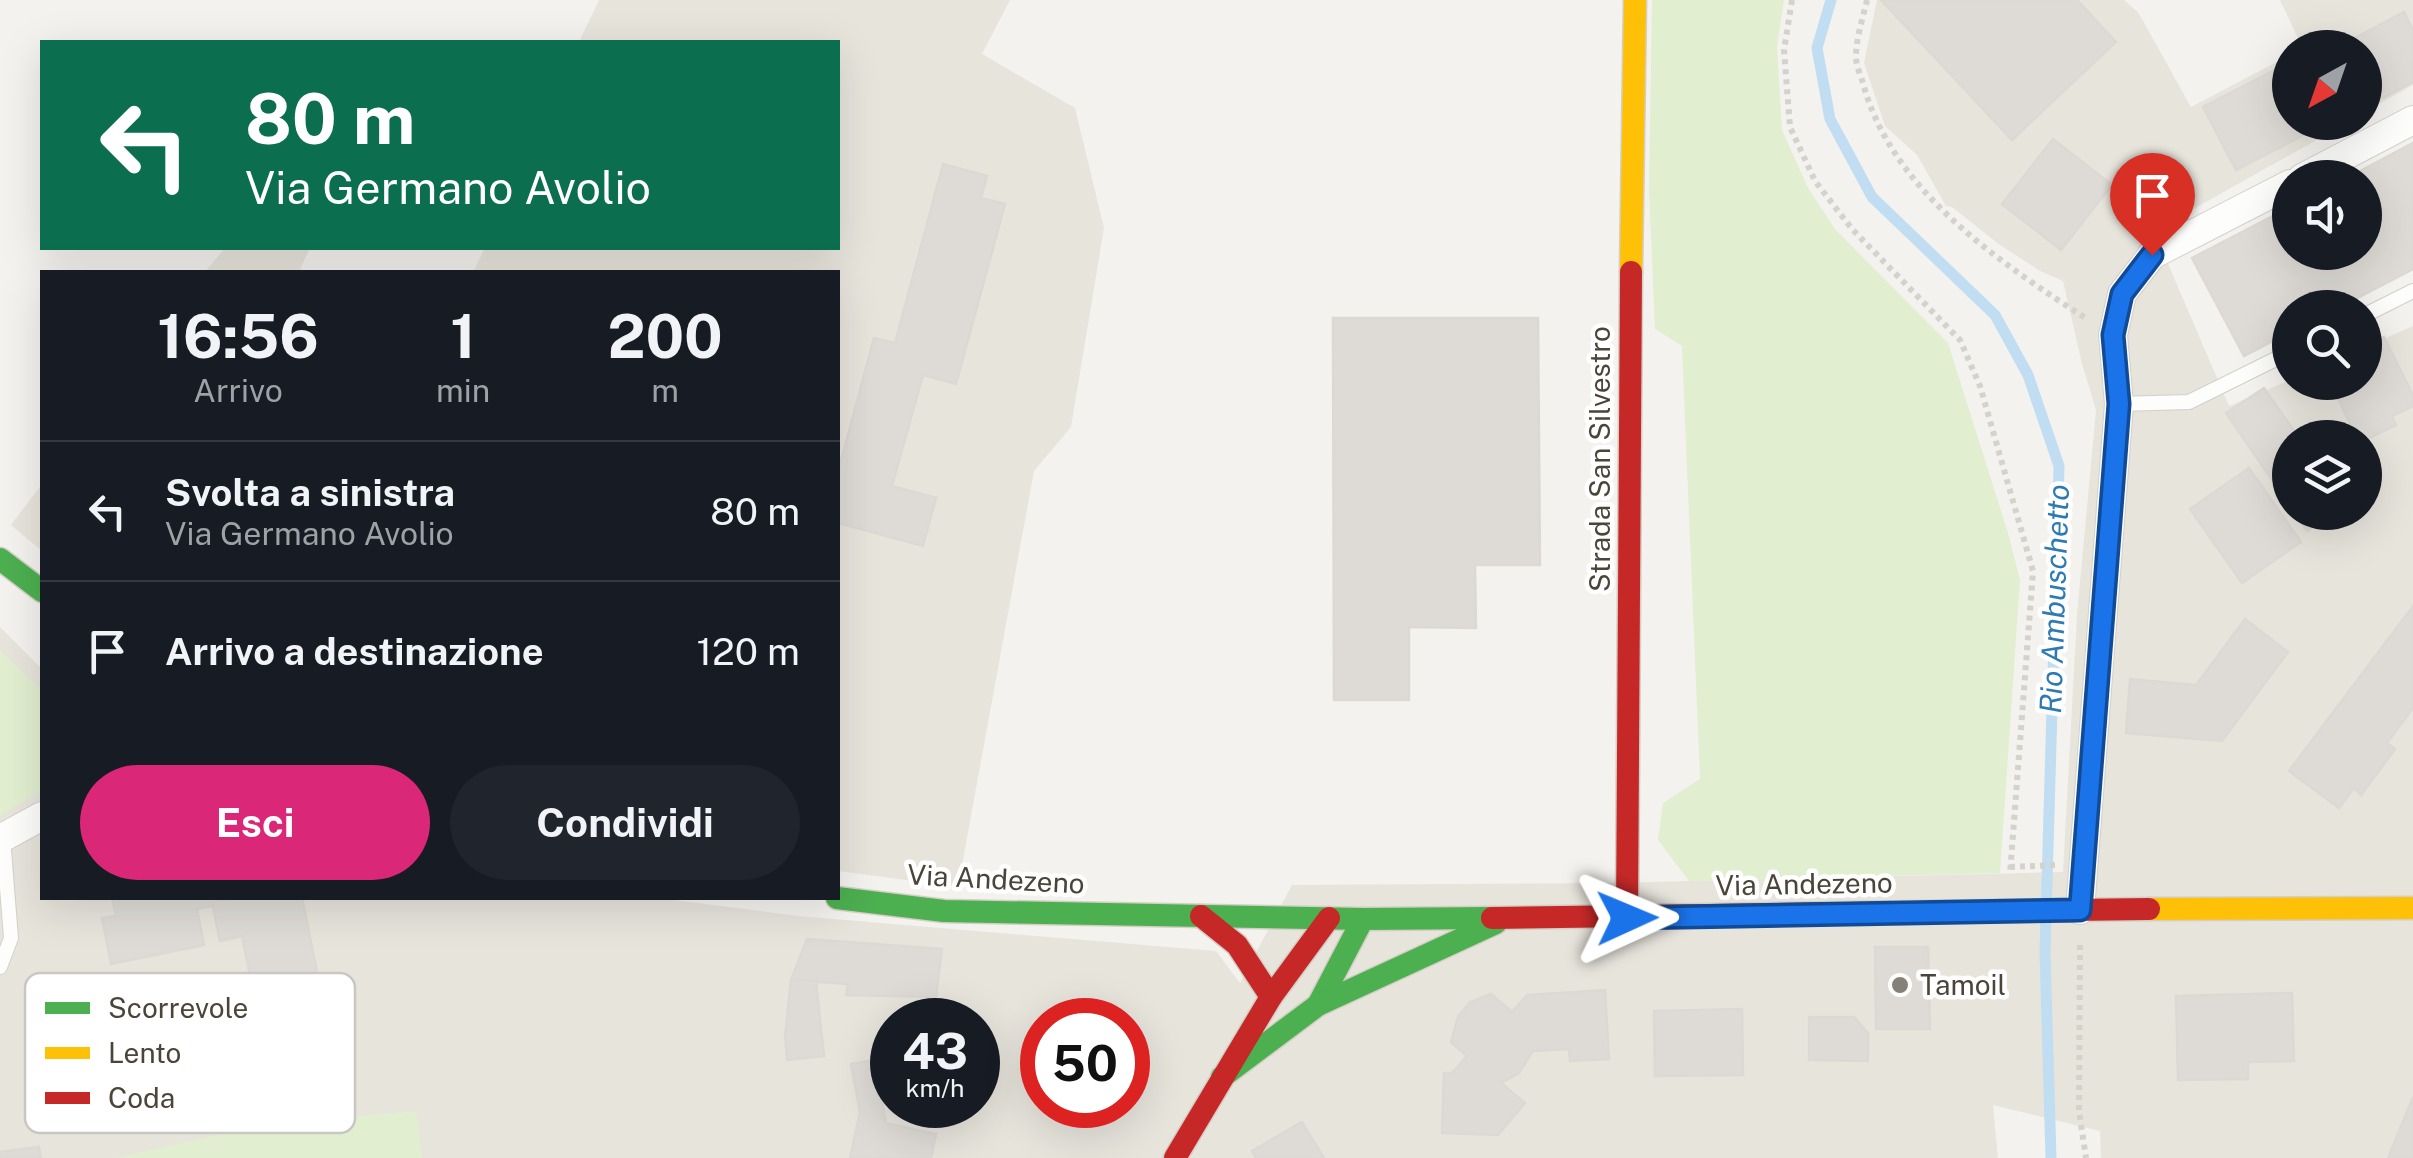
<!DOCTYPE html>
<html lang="it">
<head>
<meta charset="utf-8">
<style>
  body { margin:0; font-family:"Public Sans",sans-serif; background:#20242c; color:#f1f3f6; height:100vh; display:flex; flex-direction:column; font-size:38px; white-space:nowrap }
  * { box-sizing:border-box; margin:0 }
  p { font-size:32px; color:#9ea1a6 }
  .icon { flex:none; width:55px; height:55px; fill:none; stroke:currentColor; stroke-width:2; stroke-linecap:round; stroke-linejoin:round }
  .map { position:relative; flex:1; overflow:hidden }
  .side { position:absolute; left:40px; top:270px; width:800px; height:630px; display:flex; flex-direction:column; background:#171b24; border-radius:0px; box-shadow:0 10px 40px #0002 }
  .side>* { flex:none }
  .guide { position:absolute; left:40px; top:40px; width:800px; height:210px; border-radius:0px; box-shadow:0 10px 40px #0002; background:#0b6e4f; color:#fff; overflow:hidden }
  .needle { width:65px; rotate:220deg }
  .controls { position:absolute; left:2272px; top:30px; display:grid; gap:20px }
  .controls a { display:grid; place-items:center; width:110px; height:110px; border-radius:50%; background:#171b24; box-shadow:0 10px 40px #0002; font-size:50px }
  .speed { position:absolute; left:870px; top:998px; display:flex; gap:20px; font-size:50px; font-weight:700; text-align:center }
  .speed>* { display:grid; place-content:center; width:130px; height:130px; border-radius:50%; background:#171b24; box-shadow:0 10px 40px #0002; line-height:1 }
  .speed small { font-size:25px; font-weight:400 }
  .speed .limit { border:15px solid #d22; background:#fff; color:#111 }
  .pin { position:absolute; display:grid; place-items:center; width:85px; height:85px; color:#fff; margin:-102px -42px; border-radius:50% 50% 50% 0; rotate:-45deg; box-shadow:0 0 10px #0007 }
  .pin .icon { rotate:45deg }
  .me { position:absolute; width:110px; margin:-55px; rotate:89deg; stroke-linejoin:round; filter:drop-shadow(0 0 8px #0008) }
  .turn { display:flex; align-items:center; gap:35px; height:210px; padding:0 40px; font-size:45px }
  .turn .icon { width:130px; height:130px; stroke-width:2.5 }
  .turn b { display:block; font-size:70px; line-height:85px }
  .eta { display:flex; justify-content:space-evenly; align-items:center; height:170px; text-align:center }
  .eta b { font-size:60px; font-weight:700; line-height:70px }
  .action { display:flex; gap:20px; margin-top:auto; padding:20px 40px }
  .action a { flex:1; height:115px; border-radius:60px; background:#db2777; color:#fff; font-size:40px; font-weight:700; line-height:115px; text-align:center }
  .action a+a { background:#20242c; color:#f1f3f6 }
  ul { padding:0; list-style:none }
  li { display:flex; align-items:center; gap:30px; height:140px; padding:0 40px; border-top:2px solid #363941 }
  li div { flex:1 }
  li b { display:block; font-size:38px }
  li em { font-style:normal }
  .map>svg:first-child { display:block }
</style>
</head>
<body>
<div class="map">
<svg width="2413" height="1158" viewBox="0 0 2413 1158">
  <rect width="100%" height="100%" fill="#f4f2ee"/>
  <g fill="#e7e4dc" fill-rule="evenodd">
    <path d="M599,0H1010L982,54L1075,108L1104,228L1071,427L1034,471L958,887L838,871V272H473L485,248H838V42H579Z"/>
    <path d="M1877,0H2124L2138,12L2191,107L2290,55V122L2347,123L2154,231L2229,406L2290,380V382H2365V347L2413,326V1158H2101L2100,1131L1993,1105L1998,1158H0V627L42,669V898H659L798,916L1216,951L1240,983L1292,885L1608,883L2063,872L2077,615L2096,410L2082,364L2063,281L2040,271L2000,245L1952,207L1946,206L1917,155L1885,126L1864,63ZM2290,438H2365V512H2290ZM892,1020H978V1105H892ZM1042,1020H1128V1105H1042Z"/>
    <path d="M2280,0H2413V85L2365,112V48L2302,47Z"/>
    <path d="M225,248H310L299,272H205Z"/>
    <path d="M42,484V551L11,525Z"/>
  </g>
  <g fill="#e1eecf">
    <path d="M1652,0H1784L1777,46L1782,130L1808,188L1835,229L1948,343L2008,533L2020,580L2000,873L1689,881L1658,840L1663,803L1700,779L1682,346L1655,329L1649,189Z"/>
    <path d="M0,650L42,691V790L0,816Z"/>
    <path d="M416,1111L422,1158H116L263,1125Z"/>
  </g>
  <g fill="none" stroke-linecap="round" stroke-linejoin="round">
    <path stroke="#c0ddf1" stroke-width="11" d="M1831,0L1817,48L1830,119L1872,197L1995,315L2028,375L2059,466L2045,952L2051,1158"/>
  </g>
  <g fill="#dedbd6" stroke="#dcd9d4" stroke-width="2.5">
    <path d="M1881,0H2077L2116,42L2012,140Z"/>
    <path d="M2404,12L2413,30V82L2365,107V48H2336Z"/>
    <path d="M2290,62V122H2322L2323,125L2236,170L2203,107Z"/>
    <path d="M2053,139L2112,185L2061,250L2002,204Z"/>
    <path d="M2413,143V269L2338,308H2290V332L2244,356L2192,258L2290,207V252H2365V178H2347Z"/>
    <path d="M943,164L987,176L981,198L1005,204L956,384L923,375L892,486L936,498L923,546L838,523V472L874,338L895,343Z"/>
    <path d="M1333,318H1538L1540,565H1475L1476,628L1409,627V700H1334Z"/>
    <path d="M2384,337L2413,395V406L2392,416L2396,425L2365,440V438H2357L2330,382H2365V346Z"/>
    <path d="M2264,388L2299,438H2290V506L2226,413Z"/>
    <path d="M2249,468L2301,542L2242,583L2190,509Z"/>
    <path d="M2294,512H2333L2307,531Z"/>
    <path d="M2413,606V708L2387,743L2395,749L2361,795L2354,788L2339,808L2289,771Z"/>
    <path d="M2245,619L2288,652L2222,741L2126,733L2130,679L2196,685Z"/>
    <path d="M112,898H211L213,906L197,909L204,945L111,964L102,918L116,916Z"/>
    <path d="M233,898H302L333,1050L284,1059L274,1006L257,1010L242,936L220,941L212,902Z"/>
    <path d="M807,939L942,949L936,997L846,995L848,984L791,980Z"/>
    <path d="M1875,947H1928L1930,1029H1876Z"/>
    <path d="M791,980L816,981L824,1056L787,1060L785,1035Z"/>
    <path d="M1605,990L1609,1059L1570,1061L1569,1049L1533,1051L1519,1073L1501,1083L1525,1103L1498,1135L1442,1133L1444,1073H1452L1467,1056L1451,1042L1458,1017L1470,1002L1491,994L1512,1012L1527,995Z"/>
    <path d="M2292,993L2294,1061L2248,1062V1079L2178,1080L2176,996Z"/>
    <path d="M1742,1009L1743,1075L1655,1076L1654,1011Z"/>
    <path d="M1809,1017H1854L1868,1033V1061L1809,1060Z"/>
    <path d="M874,1060L886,1123L936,1134L931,1158H850L860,1112L851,1064Z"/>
    <path d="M2413,1097V1158H2388Z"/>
    <path d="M1302,1122L1324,1158H1256L1252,1151Z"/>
    <path d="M39,1147L41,1158H0V1152Z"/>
  </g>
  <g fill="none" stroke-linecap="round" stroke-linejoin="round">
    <g stroke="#d2d0cb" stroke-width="16">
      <g id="lane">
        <path d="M2365,315L2413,291"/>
        <path d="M2119,404L2189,402L2290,352"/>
        <path d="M0,967L11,938L3,837"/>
      </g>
    </g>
    <g stroke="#d2d0cb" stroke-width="30">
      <g id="street">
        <path d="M2302,178L2413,120"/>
        <path d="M0,839L42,816"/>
        <path d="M2080,910L2119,404L2113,335L2122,294L2152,255L2290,184"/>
      </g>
    </g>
    <g stroke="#d3cfc5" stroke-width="25">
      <g id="fast">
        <path d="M0,559L42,591"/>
        <path d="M837,898L944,911L1363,919L1492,918"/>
        <path d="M1318,1005L1363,919"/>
        <path d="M1222,1077L1318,1005L1496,923"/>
      </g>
    </g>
    <g stroke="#d3cfc5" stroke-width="25">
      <g id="slow">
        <path d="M1631,272L1635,0"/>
        <path d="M2149,909L2413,908"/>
      </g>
    </g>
    <g stroke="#d3cfc5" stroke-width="25">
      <g id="jam">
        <path d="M1201,916L1237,945L1271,997"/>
        <path d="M1627,917L1631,272"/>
        <path d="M1492,918L2149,909"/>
        <path d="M1175,1158L1271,997L1329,918"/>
      </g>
    </g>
    <g stroke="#d3d2cc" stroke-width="6" stroke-dasharray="5 5" stroke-linecap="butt">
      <path d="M1792,0L1784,50L1790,127L1815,181L1852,229L1960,340L1980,386L2033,571L2010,874"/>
      <path d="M1867,0C1863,17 1857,36 1856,53C1855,63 1860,74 1863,83C1891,190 1999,262 2087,319"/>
      <path d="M2010,867L2056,865"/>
      <path d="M2080,945L2079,1111L2086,1158"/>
    </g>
    <use href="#lane" stroke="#fdfdfc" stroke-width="14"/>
    <use href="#street" stroke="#fdfdfc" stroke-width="28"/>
    <use href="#fast" stroke="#4caf50" stroke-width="22"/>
    <use href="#slow" stroke="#ffc107" stroke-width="22"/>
    <use href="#jam" stroke="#c62828" stroke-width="22"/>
  </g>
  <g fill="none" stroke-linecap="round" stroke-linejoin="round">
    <g stroke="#114b97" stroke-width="25">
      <path id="route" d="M1627,918L2080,910L2119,404L2113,335L2122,294L2152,255"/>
    </g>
    <use href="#route" stroke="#1a73e8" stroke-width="18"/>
  </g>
  <circle fill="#868178" stroke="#fff" stroke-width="4" cx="1900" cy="985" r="10"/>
  <g text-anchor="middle" stroke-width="9" stroke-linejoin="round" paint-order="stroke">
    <g font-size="28" fill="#4b4439" stroke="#fff">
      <text transform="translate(1600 459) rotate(-90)" y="10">Strada San Silvestro</text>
      <text transform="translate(996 879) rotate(3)" y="10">Via Andezeno</text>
      <text transform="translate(1804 884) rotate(-1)" y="10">Via Andezeno</text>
    </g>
    <g font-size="28" fill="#4b4439" stroke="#fff" text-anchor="start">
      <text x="1920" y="995">Tamoil</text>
    </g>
    <g font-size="30" font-style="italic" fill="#2e7ab2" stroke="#fff">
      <text transform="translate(2055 599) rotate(-88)" y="10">Rio Ambuschetto</text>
    </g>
  </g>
  <rect x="25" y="973" width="330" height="160" rx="15" fill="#fff" stroke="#c9c7c4" stroke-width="2.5"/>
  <rect x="45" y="1002" width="45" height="12" fill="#4caf50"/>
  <rect x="45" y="1047" width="45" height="12" fill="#ffc107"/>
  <rect x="45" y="1092" width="45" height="12" fill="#c62828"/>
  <g font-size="28" fill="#4b4439">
    <text x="108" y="1018">Scorrevole</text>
    <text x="108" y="1063">Lento</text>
    <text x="108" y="1108">Coda</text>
  </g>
</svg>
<div class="controls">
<a><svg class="needle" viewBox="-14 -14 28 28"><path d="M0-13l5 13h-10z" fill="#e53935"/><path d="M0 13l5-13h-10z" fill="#9ea1a6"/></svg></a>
<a><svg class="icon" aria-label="sound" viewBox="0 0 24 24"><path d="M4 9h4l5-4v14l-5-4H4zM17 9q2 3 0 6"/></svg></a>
<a><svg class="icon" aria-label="search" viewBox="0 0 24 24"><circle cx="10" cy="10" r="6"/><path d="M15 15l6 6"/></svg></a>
<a><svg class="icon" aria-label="layers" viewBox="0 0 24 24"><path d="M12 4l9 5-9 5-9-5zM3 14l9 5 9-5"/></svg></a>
</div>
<div class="speed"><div>43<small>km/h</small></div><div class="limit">50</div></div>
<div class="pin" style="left:2152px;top:255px;background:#d93025"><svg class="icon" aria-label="arrive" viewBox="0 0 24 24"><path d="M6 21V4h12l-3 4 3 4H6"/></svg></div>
<svg class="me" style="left:1627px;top:918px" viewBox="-20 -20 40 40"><path d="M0-17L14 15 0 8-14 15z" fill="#1a73e8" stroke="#fff" stroke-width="4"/></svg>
<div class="guide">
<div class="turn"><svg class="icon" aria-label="left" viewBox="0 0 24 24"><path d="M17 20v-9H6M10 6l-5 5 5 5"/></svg><div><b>80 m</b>Via Germano Avolio</div></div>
</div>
<section class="side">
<div class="eta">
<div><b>16:56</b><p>Arrivo</p></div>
<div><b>1</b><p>min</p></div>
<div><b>200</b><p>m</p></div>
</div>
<ul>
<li><svg class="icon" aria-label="left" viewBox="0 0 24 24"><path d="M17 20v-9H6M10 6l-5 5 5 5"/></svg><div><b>Svolta a sinistra</b><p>Via Germano Avolio</p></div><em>80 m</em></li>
<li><svg class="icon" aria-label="arrive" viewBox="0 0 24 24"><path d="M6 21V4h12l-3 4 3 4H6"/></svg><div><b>Arrivo a destinazione</b></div><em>120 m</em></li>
</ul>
<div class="action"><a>Esci</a><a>Condividi</a></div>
</section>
</div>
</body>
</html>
